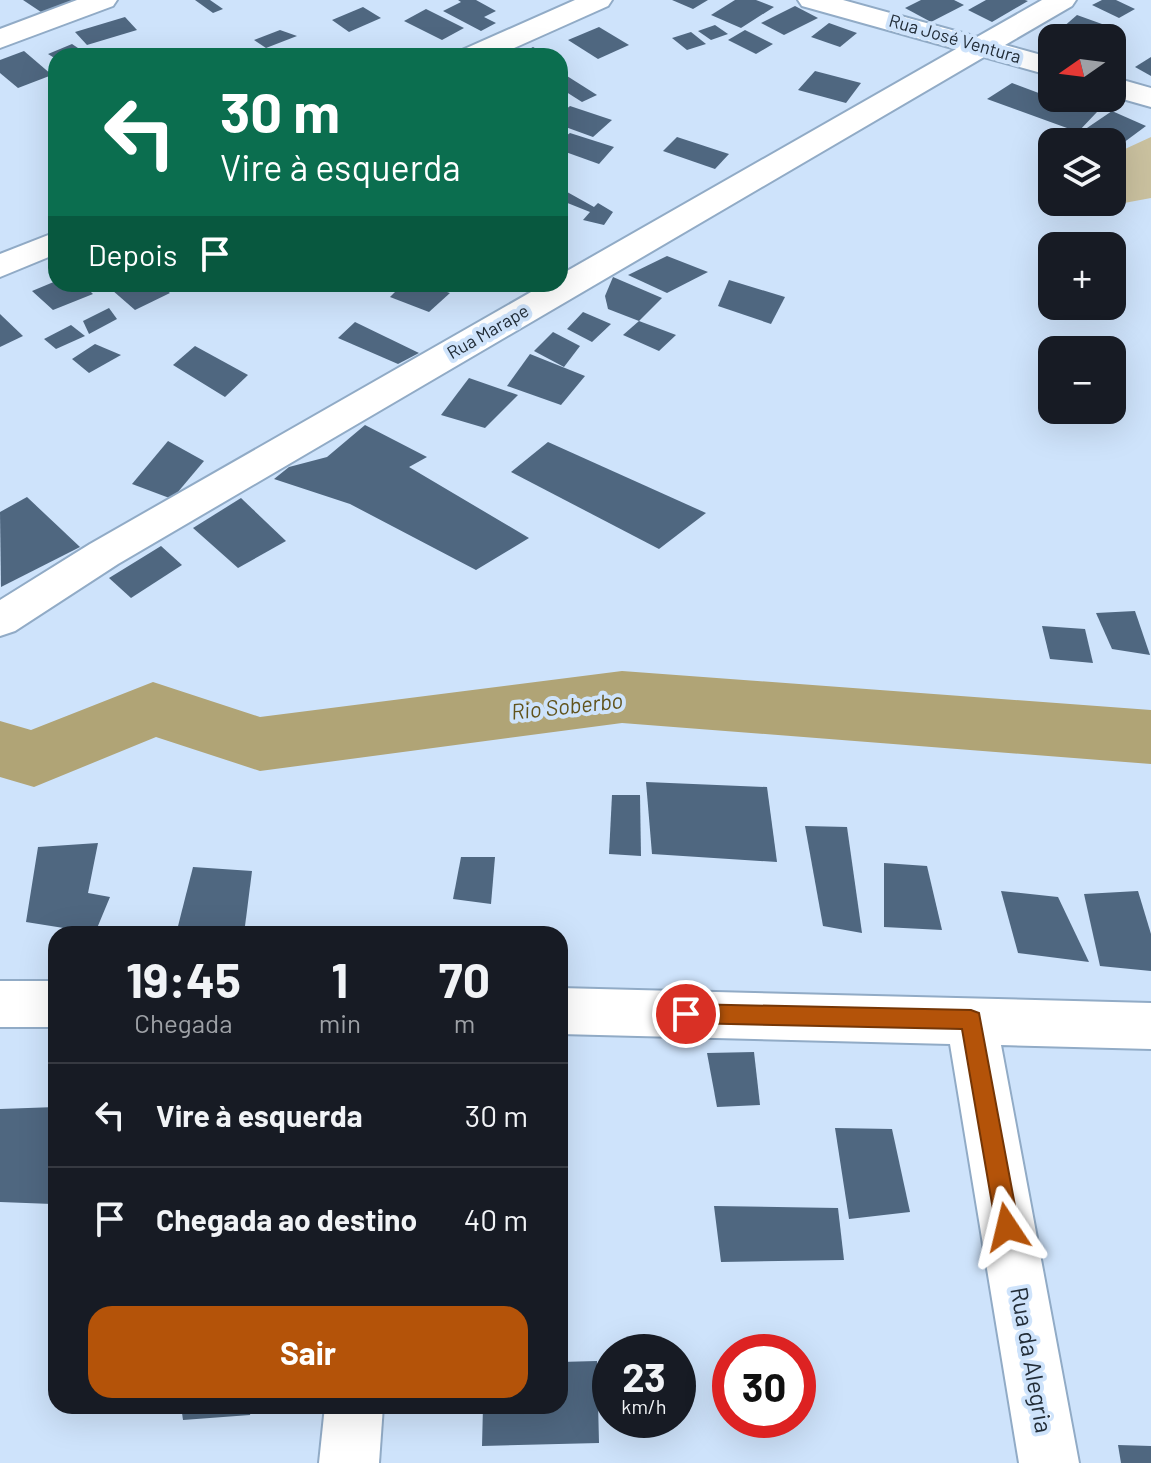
<!DOCTYPE html>
<html lang="pt">
<head>
<meta charset="utf-8">
<style>
  body { margin:0; font-family:Barlow,sans-serif; background:#242831; color:#f1f3f6; height:100vh; display:flex; flex-direction:column; font-size:30px; white-space:nowrap }
  * { box-sizing:border-box; margin:0 }
  p { font-size:26px; color:#9ea1a6 }
  .icon { flex:none; width:44px; height:44px; fill:none; stroke:currentColor; stroke-width:2; stroke-linecap:round; stroke-linejoin:round }
  .map { position:relative; flex:1; overflow:hidden }
  .sheet { position:absolute; left:48px; top:926px; width:520px; height:488px; display:flex; flex-direction:column; background:#171b24; border-radius:24px; box-shadow:0 8px 32px #0002 }
  .sheet>* { flex:none }
  .hud { position:absolute; left:48px; top:48px; width:520px; height:244px; border-radius:24px; box-shadow:0 8px 32px #0002; background:#0b6e4f; color:#fff; overflow:hidden }
  .needle { width:52px; rotate:256deg }
  .tools { position:absolute; left:1038px; top:24px; display:grid; gap:16px }
  .tools a { display:grid; place-items:center; width:88px; height:88px; border-radius:16px; background:#171b24; box-shadow:0 8px 32px #0002; font-size:40px }
  .speed { position:absolute; left:592px; top:1334px; display:flex; gap:16px; font-size:40px; font-weight:700; text-align:center }
  .speed>* { display:grid; place-content:center; width:104px; height:104px; border-radius:50%; background:#171b24; box-shadow:0 8px 32px #0002; line-height:1 }
  .speed small { font-size:20px; font-weight:400 }
  .speed .limit { border:12px solid #d22; background:#fff; color:#111 }
  .pin { position:absolute; display:grid; place-items:center; width:68px; height:68px; color:#fff; margin:-34px; border:4px solid #fff; border-radius:50%; box-shadow:0 2px 8px #0007 }
  .me { position:absolute; width:88px; margin:-44px; rotate:350deg; stroke-linejoin:round; filter:drop-shadow(0 0 6px #0008) }
  .turn { display:flex; align-items:center; gap:28px; height:168px; padding:0 40px; font-size:36px }
  .turn .icon { width:104px; height:104px; stroke-width:2.5 }
  .turn b { display:block; font-size:56px; line-height:68px }
  .then { display:flex; align-items:center; height:76px; padding:0 40px; background:#0003; gap:16px; font-size:30px }
  .eta { display:flex; justify-content:space-evenly; align-items:center; height:136px; text-align:center }
  .eta b { font-size:48px; font-weight:700; line-height:56px }
  .button { display:flex; gap:16px; margin-top:auto; padding:16px 40px }
  .button a { flex:1; height:92px; border-radius:24px; background:#b45309; color:#fff; font-size:32px; font-weight:700; line-height:92px; text-align:center }
  ul { padding:0; list-style:none }
  li { display:flex; align-items:center; gap:24px; height:104px; padding:0 40px; border-top:2px solid #363941 }
  li div { flex:1 }
  li b { display:block; font-size:30px }
  li em { font-style:normal }
  .map>svg:first-child { display:block }
</style>
</head>
<body>
<div class="map">
<svg width="1151" height="1463" viewBox="0 0 1151 1463">
  <rect width="100%" height="100%" fill="#cee3fb"/>
  <path fill="#cac19f" d="M1151,137V198L1108,206L1107,202H1112V155Z"/>
  <g fill="none" stroke-linecap="round" stroke-linejoin="round">
    <path fill="#b0a476" fill-rule="evenodd" d="M622,671L1151,710V764L622,723L260,771L156,737L34,787L0,777V721L31,730L153,682L260,717Z"/>
  </g>
  <g fill="#4f6780">
    <path d="M23,0H72L75,2L44,14Z"/>
    <path d="M195,0H210L223,9L213,13Z"/>
    <path d="M458,0H476L496,11L484,17L496,23L481,31L443,11L461,2Z"/>
    <path d="M672,0H708L693,9Z"/>
    <path d="M735,0H756L774,7L741,28L711,15Z"/>
    <path d="M921,0H954L964,5L931,22L905,8Z"/>
    <path d="M986,0H1025L1028,1L992,22L968,10Z"/>
    <path d="M1102,0H1116L1135,9L1119,18L1092,5Z"/>
    <path d="M795,6L818,18L784,35L761,23Z"/>
    <path d="M363,7L381,18L349,32L332,20Z"/>
    <path d="M426,9L464,28L442,40L404,21Z"/>
    <path d="M1077,15L1102,24L1086,38L1054,35Z"/>
    <path d="M125,17L137,30L87,45L75,32Z"/>
    <path d="M829,23L857,33L840,47L811,37Z"/>
    <path d="M715,25L728,34L711,40L698,31Z"/>
    <path d="M599,27L629,45L598,59L568,40Z"/>
    <path d="M280,30L297,36L266,48L254,40Z"/>
    <path d="M745,30L773,44L756,54L728,40Z"/>
    <path d="M691,32L706,44L687,50L672,38Z"/>
    <path d="M1102,32L1117,38L1125,41L1112,52V38H1095Z"/>
    <path d="M72,44L90,56H56V59L48,54Z"/>
    <path d="M533,47L549,56H517Z"/>
    <path d="M24,51L52,75L18,88L0,73V60Z"/>
    <path d="M1151,57V76L1135,67Z"/>
    <path d="M815,71L861,83L846,103L798,90Z"/>
    <path d="M567,76L597,95L582,102L560,88V79Z"/>
    <path d="M1012,83L1052,98L1097,112L1078,132L987,99Z"/>
    <path d="M570,106L612,120L593,137L560,125V114Z"/>
    <path d="M1112,111L1146,126L1119,146L1084,130Z"/>
    <path d="M570,133L614,147L599,164L560,150V140Z"/>
    <path d="M677,137L729,154L715,169L663,151Z"/>
    <path d="M560,188L594,207L598,203L613,212L604,225L583,220L590,212L560,200Z"/>
    <path d="M667,256L708,272L667,293L628,275Z"/>
    <path d="M613,277L662,298L639,321L608,309L605,296Z"/>
    <path d="M729,280L785,297L771,324L718,306Z"/>
    <path d="M56,281V284H83L93,294L53,310L32,291Z"/>
    <path d="M124,284H159L170,293L135,310L112,290Z"/>
    <path d="M403,284H423L450,293L429,312L390,297Z"/>
    <path d="M109,308L117,319L89,334L83,321Z"/>
    <path d="M583,312L611,324L592,342L567,329Z"/>
    <path d="M0,314L23,336L0,347Z"/>
    <path d="M639,321L676,335L659,351L623,335Z"/>
    <path d="M355,322L419,353L398,364L338,338Z"/>
    <path d="M71,325L85,336L56,349L44,339Z"/>
    <path d="M553,332L580,346L564,367L534,351Z"/>
    <path d="M95,344L121,355L89,373L72,359Z"/>
    <path d="M195,346L248,375L225,397L173,365Z"/>
    <path d="M530,354L585,376L561,405L507,386Z"/>
    <path d="M469,378L518,395L485,428L441,415Z"/>
    <path d="M1112,392H1118L1125,412H1112Z"/>
    <path d="M365,425L427,457L409,467L529,538L476,570L350,504L274,479L289,467L327,457Z"/>
    <path d="M168,441L204,461L172,499L132,484Z"/>
    <path d="M548,442L706,513L659,549L511,472Z"/>
    <path d="M27,497L80,547L1,587L0,512Z"/>
    <path d="M241,498L286,541L238,568L193,528Z"/>
    <path d="M161,546L182,565L131,598L109,578Z"/>
    <path d="M1135,611L1150,655L1112,649L1096,613Z"/>
    <path d="M1042,626L1085,629L1093,663L1050,659Z"/>
    <path d="M646,782L767,787L777,862L652,854Z"/>
    <path d="M612,795H640L641,856L609,854Z"/>
    <path d="M805,826L847,827L862,933L823,926Z"/>
    <path d="M98,843L88,893L110,897L95,933L26,922L38,847Z"/>
    <path d="M461,857H495L491,904L453,899Z"/>
    <path d="M884,863L927,866L942,930L884,927Z"/>
    <path d="M193,867L252,871L244,934H176Z"/>
    <path d="M1001,891L1058,897L1089,962L1018,953Z"/>
    <path d="M1138,891L1151,934V971L1100,966L1084,894Z"/>
    <path d="M754,1052L760,1105L717,1107L707,1053Z"/>
    <path d="M56,1107V1187L52,1204L0,1202V1109Z"/>
    <path d="M835,1128L892,1129L910,1212L849,1219Z"/>
    <path d="M714,1206L838,1208L844,1260L721,1262Z"/>
    <path d="M597,1361L599,1443L482,1446L483,1406H560V1362Z"/>
    <path d="M181,1406H252L250,1415L183,1420Z"/>
    <path d="M1118,1445L1151,1446V1463H1121Z"/>
  </g>
  <g fill="none" stroke-linecap="round" stroke-linejoin="round">
    <g stroke="#91abc6" stroke-width="4">
      <g id="minor">
        <path d="M77,0H117L113,6L0,48V29Z"/>
        <path d="M575,0H612L608,6L496,56H457L462,50Z"/>
        <path d="M798,0H843L977,37L1042,0H1076L1072,6L1005,45L1052,58V76L984,57L118,564L15,631L0,636V600L90,544L545,284H560V275L956,49L802,6Z"/>
        <path d="M1112,77L1151,88V107L1112,96Z"/>
        <path d="M56,232V254L0,277V254Z"/>
        <rect x="0" y="981" width="56" height="46"/>
        <path d="M560,988L1151,1003V1049L1001,1045L1079,1463H1019L950,1044L560,1034Z"/>
        <path d="M325,1406H383L379,1463H319Z"/>
      </g>
    </g>
    <use href="#minor" fill="#fff" fill-rule="evenodd"/>
  </g>
  <path fill="#b45309" stroke="#753606" stroke-width="2" d="M686,1004L971,1010L979,1013L1019,1227L1015,1235L1007,1238L999,1235L996,1227L962,1029L686,1023L679,1021L676,1014L679,1007Z"/>
  <g text-anchor="middle" stroke-width="8" stroke-linejoin="round" paint-order="stroke">
    <g font-size="18" fill="#222d38" stroke="#cee3fb">
      <text transform="translate(955 39) rotate(16)" y="6">Rua José Ventura</text>
      <text transform="translate(488 332) rotate(-30)" y="6">Rua Marape</text>
    </g>
    <g font-size="22" font-style="italic" fill="#61531c" stroke="#cee3fb">
      <text transform="translate(567 706) rotate(-6)" y="8">Rio Soberbo</text>
    </g>
    <g font-size="24" fill="#222d38" stroke="#cee3fb">
      <text transform="translate(1031 1360) rotate(80)" y="8">Rua da Alegria</text>
    </g>
  </g>
</svg>
<div class="tools">
<a><svg class="needle" viewBox="-14 -14 28 28"><path d="M0-13l5 13h-10z" fill="#e53935"/><path d="M0 13l5-13h-10z" fill="#9ea1a6"/></svg></a>
<a><svg class="icon" aria-label="layers" viewBox="0 0 24 24"><path d="M12 4l9 5-9 5-9-5zM3 14l9 5 9-5"/></svg></a>
<a>+</a>
<a>−</a>
</div>
<div class="speed"><div>23<small>km/h</small></div><div class="limit">30</div></div>
<div class="pin" style="left:686px;top:1014px;background:#d93025"><svg class="icon" aria-label="arrive" viewBox="0 0 24 24"><path d="M6 21V4h12l-3 4 3 4H6"/></svg></div>
<svg class="me" style="left:1007px;top:1227px" viewBox="-20 -20 40 40"><path d="M0-17L14 15 0 8-14 15z" fill="#b45309" stroke="#fff" stroke-width="4"/></svg>
<div class="hud">
<div class="turn"><svg class="icon" aria-label="left" viewBox="0 0 24 24"><path d="M17 20v-9H6M10 6l-5 5 5 5"/></svg><div><b>30 m</b>Vire à esquerda</div></div>
<div class="then">Depois<svg class="icon" aria-label="arrive" viewBox="0 0 24 24"><path d="M6 21V4h12l-3 4 3 4H6"/></svg></div>
</div>
<section class="sheet">
<div class="eta">
<div><b>19:45</b><p>Chegada</p></div>
<div><b>1</b><p>min</p></div>
<div><b>70</b><p>m</p></div>
</div>
<ul>
<li><svg class="icon" aria-label="left" viewBox="0 0 24 24"><path d="M17 20v-9H6M10 6l-5 5 5 5"/></svg><div><b>Vire à esquerda</b></div><em>30 m</em></li>
<li><svg class="icon" aria-label="arrive" viewBox="0 0 24 24"><path d="M6 21V4h12l-3 4 3 4H6"/></svg><div><b>Chegada ao destino</b></div><em>40 m</em></li>
</ul>
<div class="button"><a>Sair</a></div>
</section>
</div>
</body>
</html>
